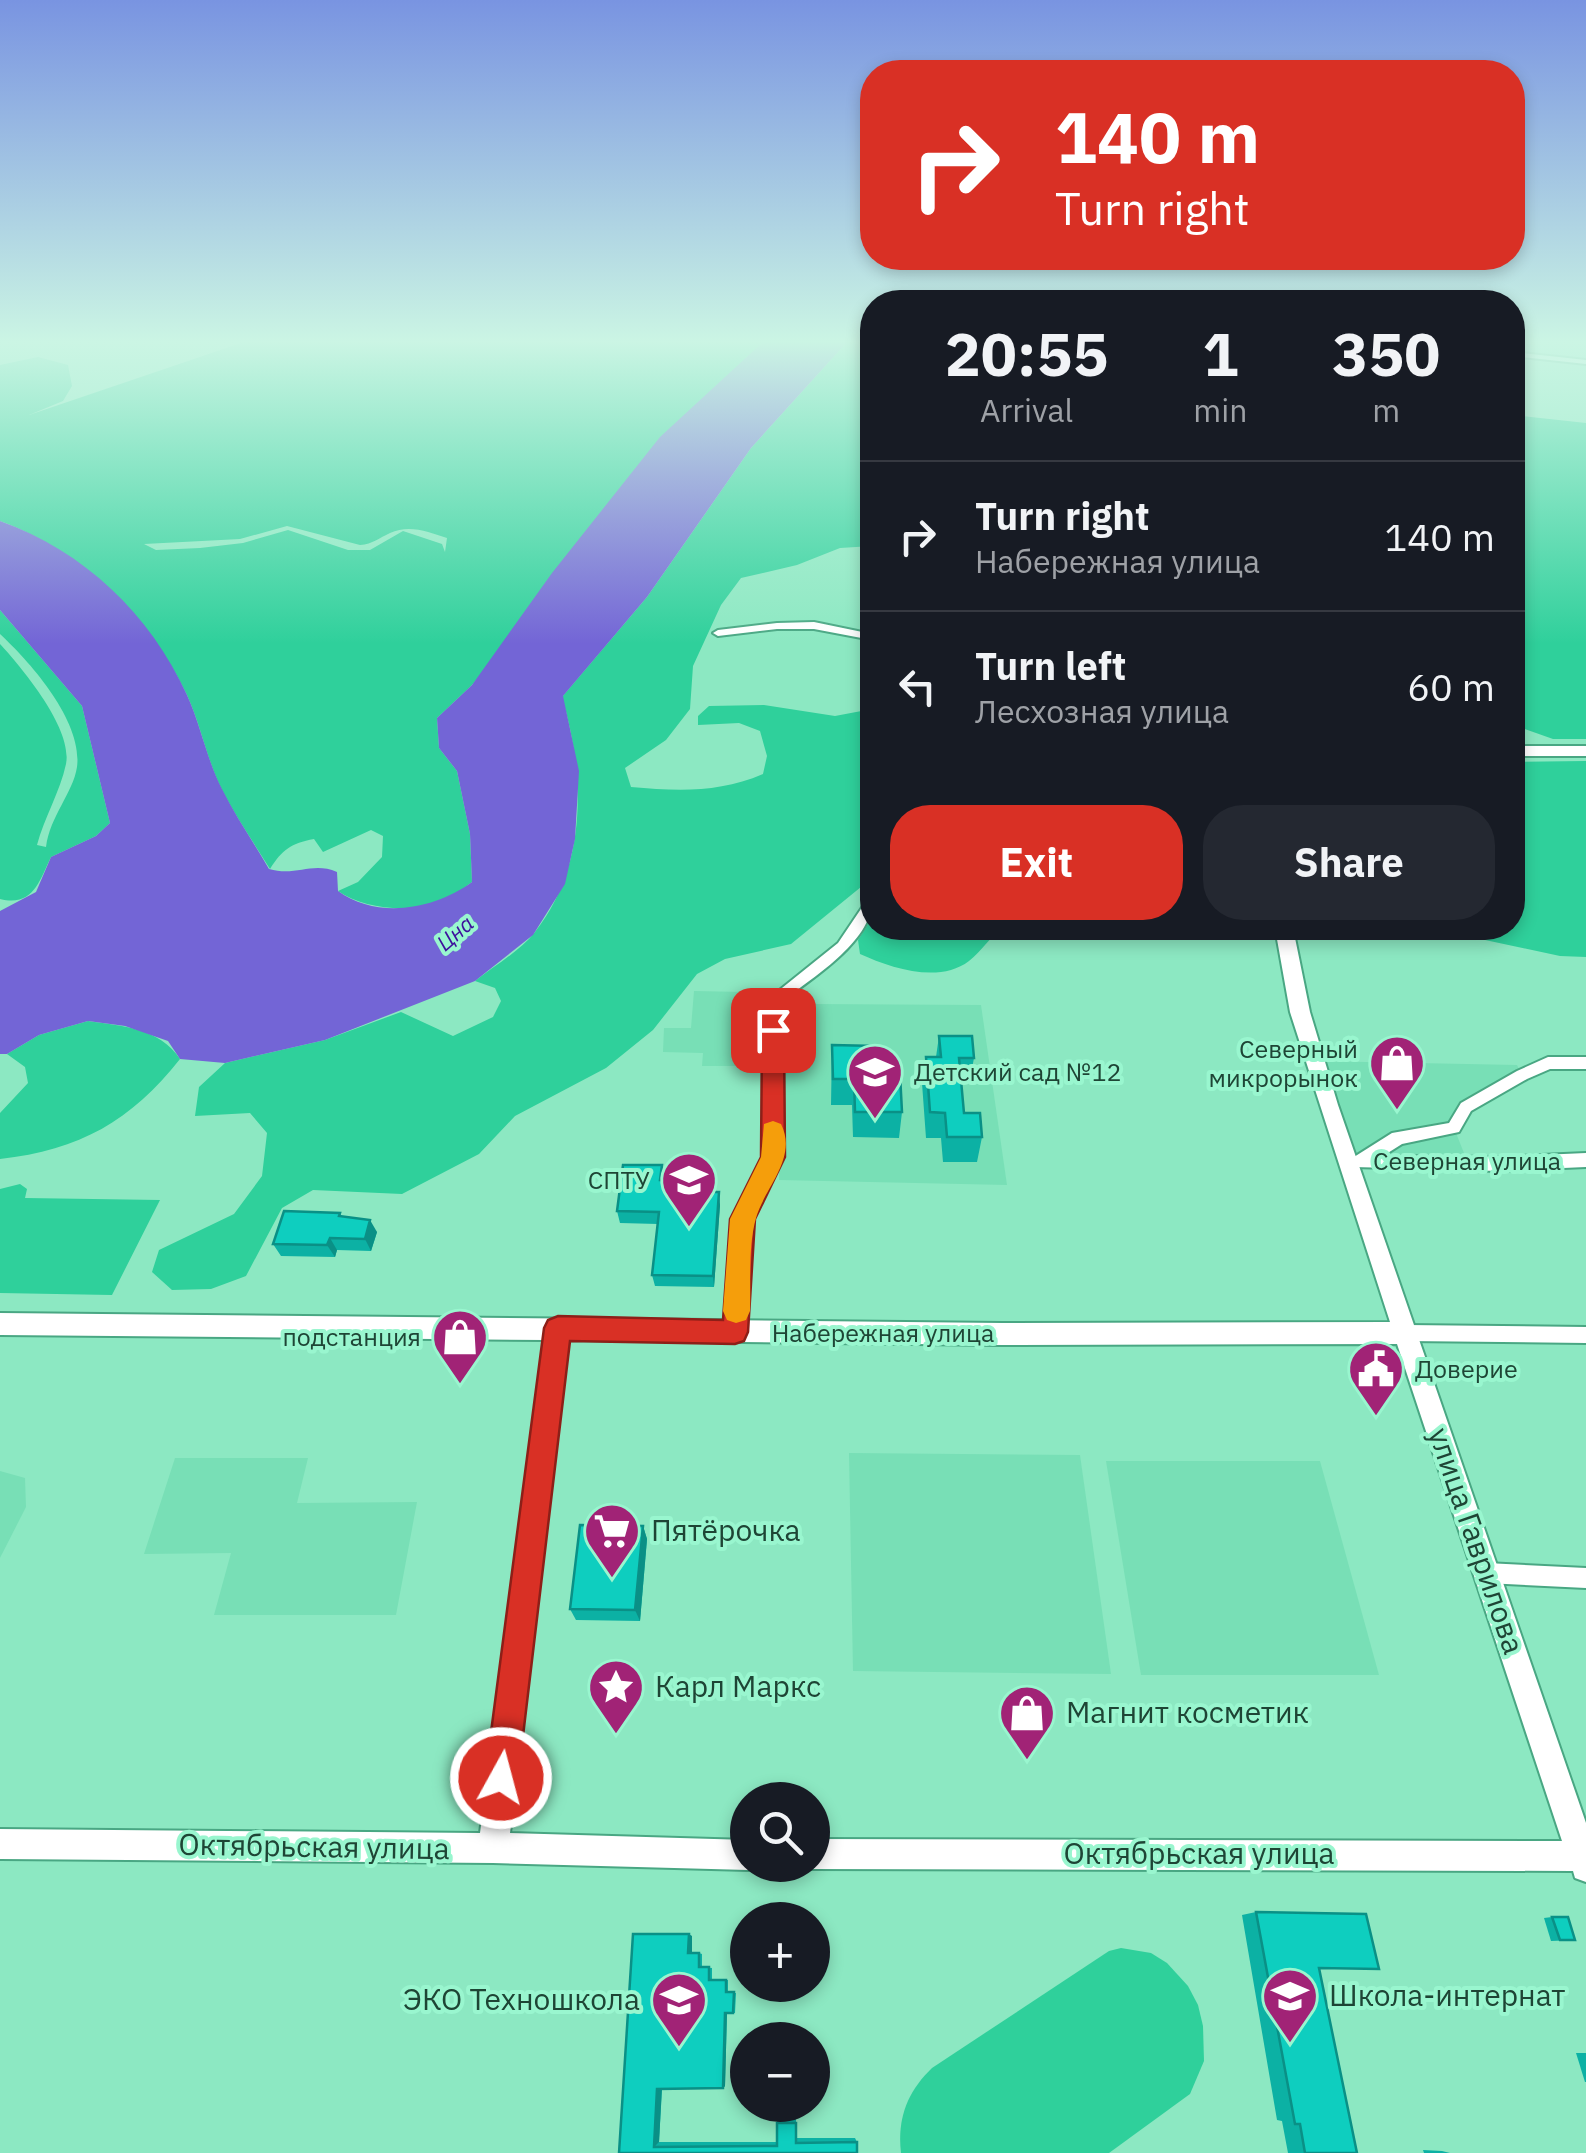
<!DOCTYPE html>
<html lang="en">
<head>
<meta charset="utf-8">
<style>
  body { margin:0; font-family:"IBM Plex Sans",sans-serif; background:#242831; color:#f1f3f6; height:100vh; display:flex; flex-direction:column; font-size:38px; white-space:nowrap }
  * { box-sizing:border-box; margin:0 }
  p { font-size:32px; color:#9ea1a6 }
  .icon { flex:none; width:55px; height:55px; fill:none; stroke:currentColor; stroke-width:2; stroke-linecap:round; stroke-linejoin:round }
  .map { position:relative; flex:1; overflow:hidden }
  .sheet { position:absolute; left:860px; top:290px; width:665px; height:650px; display:flex; flex-direction:column; background:#171b24; border-radius:40px; box-shadow:0 5px 15px #0003 }
  .sheet>* { flex:none }
  .guide { position:absolute; left:860px; top:60px; width:665px; height:210px; border-radius:40px; box-shadow:0 5px 15px #0003; background:#d93025; color:#fff; overflow:hidden }
  .fabs { position:absolute; left:730px; top:1782px; display:grid; gap:20px }
  .fabs a { display:grid; place-items:center; width:100px; height:100px; border-radius:50%; background:#171b24; box-shadow:0 5px 15px #0003; font-size:50px }
  .pin { position:absolute; display:grid; place-items:center; width:85px; height:85px; color:#fff; margin:-42px; border-radius:20px; box-shadow:0 5px 15px #0006 }
  .me { position:absolute; width:110px; margin:-55px; rotate:7deg; stroke-linejoin:round; filter:drop-shadow(0 0 8px #0008) }
  .turn { display:flex; align-items:center; gap:35px; height:210px; padding:0 30px; font-size:45px }
  .turn .icon { width:130px; height:130px; stroke-width:2.5 }
  .turn b { display:block; font-size:70px; line-height:85px }
  .eta { display:flex; justify-content:space-evenly; align-items:center; height:170px; text-align:center }
  .eta b { font-size:60px; font-weight:800; line-height:70px }
  .button { display:flex; gap:20px; margin-top:auto; padding:20px 30px }
  .button a { flex:1; height:115px; border-radius:40px; background:#d93025; color:#fff; font-size:40px; font-weight:800; line-height:115px; text-align:center }
  .button a+a { background:#242831; color:#f1f3f6 }
  ul { padding:0; list-style:none }
  li { display:flex; align-items:center; gap:30px; height:150px; padding:0 30px; border-top:2px solid #363941 }
  li div { flex:1 }
  li b { display:block; font-size:38px }
  li em { font-style:normal }
  .map>svg:first-child { display:block }
</style>
</head>
<body>
<div class="map">
<svg width="1586" height="2153" viewBox="0 0 1586 2153">
  <rect width="100%" height="100%" fill="#8ce8c2"/>
  <g fill="#78dfb6">
    <path d="M694,991L743,992L740,1066H702L703,1053L663,1052L664,1028H691Z"/>
    <path d="M811,1004L981,1005L1007,1185L779,1180L781,1014Z"/>
    <path d="M1315,1061L1517,1065L1522,1075L1466,1107L1454,1128L1468,1163L1348,1161Z"/>
    <path d="M849,1453L1080,1455L1111,1674L853,1671Z"/>
    <path d="M175,1458H308L297,1503L417,1502L396,1615H214L231,1553L144,1554Z"/>
    <path d="M1106,1461H1320L1379,1675H1141Z"/>
    <path d="M0,1471L25,1478L26,1507L0,1558Z"/>
  </g>
  <g fill="#2fd09b" fill-rule="evenodd">
    <path d="M244,342H763L732,372L472,685L437,718L439,748L457,771L470,834L472,882C464,888 455,896 446,900C415,914 365,910 338,891L358,882L382,857L383,836L371,830L323,852L314,839C291,843 282,850 270,869C254,843 236,817 222,790C207,760 201,726 187,695C152,620 78,549 0,521V365L38,357L68,365L72,386L63,401L29,415ZM287,526L360,545C373,544 379,538 390,533C409,524 429,532 447,538L445,552L442,544L403,531L370,550H348L288,530L243,543L200,548L156,550L144,544L240,539Z"/>
    <path d="M847,342H872V546L840,548L797,565L741,578L721,605L693,666L690,709L666,740L625,768L631,787C678,791 719,793 763,774L767,756L760,731L739,723L698,725V716L709,706L764,705L835,716L872,709V878L791,944L725,959L697,974L653,1030L606,1068L515,1116L479,1154L402,1194L313,1190L282,1208L246,1276L211,1289L172,1290L152,1272L159,1250L234,1214L262,1176L267,1133L250,1113L195,1116L199,1087L225,1063L325,1040L401,1012L453,1036L493,1017L501,1001L495,988L475,981C494,966 520,951 535,932C588,864 585,776 562,697L647,597L751,448Z"/>
    <path d="M1512,415L1586,423V739H1553L1513,725Z"/>
    <path d="M0,610L82,706L110,823L96,836L51,857C39,882 33,907 0,899V644C23,669 73,729 66,764C60,792 44,818 37,845L46,847C50,816 73,793 77,767C83,721 30,662 0,634Z"/>
    <path d="M1586,761V957L1560,956L1429,928H1512L1513,762Z"/>
    <path d="M872,918V928H1004C990,936 982,951 969,961C939,984 891,968 860,954L858,940Z"/>
    <path d="M88,1021C122,1026 160,1028 180,1059C131,1121 80,1150 0,1159V1113L28,1083L25,1067L7,1054L39,1035Z"/>
    <path d="M20,1184L27,1189L25,1198L160,1200L112,1295L0,1293V1189Z"/>
    <path d="M1121,1948L1151,1953L1167,1963L1188,1986L1198,2005L1203,2026L1204,2061L1190,2094L1109,2153H901C897,2119 907,2092 932,2068L1109,1951Z"/>
  </g>
  <path fill="#7365d6" d="M763,342H847L751,448L647,597L563,696L579,771L575,839L565,884L533,935L475,981L325,1040L225,1063L180,1059L168,1041L125,1026L88,1021L39,1035L7,1054H0V911L36,892L51,857L96,836L110,823L82,706L0,610V521C84,551 150,614 187,695C201,726 207,760 222,789C236,817 254,843 269,869C296,877 312,861 337,872L338,891C378,920 435,909 472,882L470,834L457,771L439,748L437,718L472,685L552,573L660,437Z"/>
  <g fill="none" stroke-linecap="round" stroke-linejoin="round">
    <g stroke="#49a783" stroke-width="4">
      <g id="minor">
        <path d="M1512,352L1586,360V364L1512,356Z"/>
        <path d="M814,622L872,634V640L814,629H777L718,636L713,633L718,630L777,623Z"/>
        <path d="M872,898C875,940 811,979 781,1002V1157L751,1219L744,1332L741,1338L735,1340L729,1338L726,1332L735,1219L765,1157L767,1000L838,943L867,900Z"/>
        <path d="M1548,1057H1586V1069H1550L1527,1079L1471,1111L1459,1132L1402,1144L1383,1156L1499,1157L1586,1153V1167L1499,1171L1354,1167L1352,1162L1354,1157L1392,1133L1449,1123L1461,1103L1517,1071Z"/>
        <path d="M1406,1325L1586,1327V1343L1406,1341L1400,1339L1397,1333L1400,1327Z"/>
        <path d="M1486,1563L1586,1568V1588L1486,1583L1479,1580L1476,1573L1479,1566Z"/>
      </g>
    </g>
    <g stroke="#49a783" stroke-width="4">
      <g id="tertiary">
        <rect x="1512" y="746" width="74" height="10"/>
        <path d="M1275,928H1293L1310,1012L1338,1105L1586,1823V1882L1575,1878L1573,1871L812,1869L802,1865H812V1839L1562,1841L1397,1344L1002,1345L568,1340L510,1833L748,1840V1865L759,1866L748,1870L493,1863L0,1859V1829L480,1833L545,1340L0,1335V1313L1002,1323L1390,1322L1290,1012Z"/>
      </g>
    </g>
    <use href="#minor" fill="#fff" fill-rule="evenodd"/>
    <use href="#tertiary" fill="#fff" fill-rule="evenodd"/>
  </g>
  <g fill="#0cb1a4">
    <path d="M939,1036L974,1058L969,1084H961L964,1113L982,1137L977,1162H943L941,1138H926L922,1083L926,1057H936Z"/>
    <path d="M832,1045L878,1073L902,1112L899,1138L853,1137L852,1105H831Z"/>
    <path d="M662,1165L664,1180L704,1192L720,1205L714,1287L655,1286L652,1275L658,1224L620,1223L617,1211Z"/>
    <path d="M340,1213L342,1217L377,1232L371,1251L337,1250L335,1257L281,1256L273,1244Z"/>
    <path d="M643,1526L647,1539L640,1621L576,1620L570,1609Z"/>
    <path d="M1256,1912L1379,1969H1319L1357,2153H1288L1282,2121L1277,2120L1242,1915Z"/>
    <path d="M1552,1917L1575,1940L1551,1941L1544,1918Z"/>
    <path d="M692,1936V1953H699L702,1954V1967L712,1968V1980H728V1992L736,1993L735,2013H727L725,2086L723,2088L662,2089L659,2142H777V2119H796V2138H855L857,2142L619,2153Z"/>
    <path d="M1576,2053H1586V2082H1585Z"/>
    <path d="M1423,2150L1442,2151L1450,2153H1424Z"/>
  </g>
  <g fill="#0a9086">
    <path d="M719,1192L720,1205L714,1287L713,1276Z"/>
    <path d="M370,1220L377,1232L371,1251L365,1239Z"/>
    <path d="M330,1238L337,1250L335,1257L327,1245Z"/>
    <path d="M643,1526L647,1539L640,1621L635,1610Z"/>
    <path d="M689,1934L692,1936V1954L688,1953Z"/>
    <path d="M725,2013H727L725,2086L723,2088Z"/>
    <path d="M662,2086L659,2142L654,2147L657,2089Z"/>
  </g>
  <g fill="#0ecebf" stroke="#0a9086" stroke-width="2.5">
    <path d="M939,1036H972L974,1058H959L964,1113H980L982,1137H947L945,1113L930,1112L926,1057H941Z"/>
    <path d="M832,1045L876,1046L878,1073L900,1074L902,1112H855L854,1079H833Z"/>
    <path d="M623,1165H662L660,1180L703,1181L702,1192H719L713,1276L652,1275L659,1212L617,1211Z"/>
    <path d="M284,1211L340,1213L339,1216L370,1220L365,1239L330,1238L327,1245L273,1244Z"/>
    <path d="M580,1525L643,1526L635,1610L570,1609Z"/>
    <path d="M1256,1912L1366,1914L1379,1969L1319,1968L1357,2153H1305L1300,2124H1295Z"/>
    <path d="M1552,1917H1568L1575,1940H1560Z"/>
    <path d="M633,1934H689L688,1953H699V1967H709V1980H726V1992H734L733,2013H725L723,2088L657,2089L654,2147L777,2146V2123H796V2143L857,2142V2153H619Z"/>
  </g>
  <linearGradient id="sky" x2="0" y2="1"><stop stop-color="#7994e1"/><stop offset="0.53" stop-color="#cbf5e4"/><stop offset="1" stop-color="#cbf5e4" stop-opacity="0"/></linearGradient>
  <rect width="1586" height="644" fill="url(#sky)"/>
  <path fill="#d93025" stroke="#8d1f18" stroke-width="2.5" d="M773,1022L784,1030L785,1157L755,1219L748,1332L744,1341L735,1344L570,1341L518,1778L513,1790L501,1795L490,1790L485,1778L544,1328L548,1320L558,1316L723,1320L730,1219L761,1157L762,1030Z"/>
  <path fill="#f59e0b" d="M773,1121L781,1124C798,1158 765,1187 756,1218C748,1246 751,1282 750,1311L746,1320L736,1323L727,1320L723,1311L730,1219L761,1157L764,1124Z"/>
  <defs>
    <g id="shop-pin" transform="scale(2.875)"><path d="M0 17L-7.5 6A9.5 9.5 0 1 1 7.5 6Z" fill="#a12376" stroke="#99f6cf"/><path d="M-5-2.5h2.3a2.7 3.5 0 0 1 5.4 0H5L5.5 6h-11ZM-1.5-2.5h3a1.5 2.3 0 0 0-3 0Z" fill="#fff"/></g>
    <g id="school-pin" transform="scale(2.875)"><path d="M0 17L-7.5 6A9.5 9.5 0 1 1 7.5 6Z" fill="#a12376" stroke="#99f6cf"/><path d="M0-5L7-2L0 1L-7-2ZM-4 1L0 2.5L4 1V4Q0 6-4 4Z" fill="#fff"/></g>
    <g id="university-pin" transform="scale(2.875)"><path d="M0 17L-7.5 6A9.5 9.5 0 1 1 7.5 6Z" fill="#a12376" stroke="#99f6cf"/><path d="M0-5L7-2L0 1L-7-2ZM-4 1L0 2.5L4 1V4Q0 6-4 4Z" fill="#fff"/></g>
    <g id="civic-pin" transform="scale(2.875)"><path d="M0 17L-7.5 6A9.5 9.5 0 1 1 7.5 6Z" fill="#a12376" stroke="#99f6cf"/><path d="M-.6-6.5H3V-4.5H.6V-3L4-1V1h2V6H-6V1h2V-1L-.6-3ZM-1.2 2.5V6h2.4V2.5Z" fill="#fff"/></g>
    <g id="supermarket-pin" transform="scale(2.875)"><path d="M0 17L-7.5 6A9.5 9.5 0 1 1 7.5 6Z" fill="#a12376" stroke="#99f6cf"/><path d="M-6-5.5h2.5l.6 2H6L4.5 2H-2.5L-4.4-4H-6ZM-1.5 3.2a1.3 1.3 0 1 0 .1 0ZM3 3.2a1.3 1.3 0 1 0 .1 0Z" fill="#fff"/></g>
    <g id="sight-pin" transform="scale(2.875)"><path d="M0 17L-7.5 6A9.5 9.5 0 1 1 7.5 6Z" fill="#a12376" stroke="#99f6cf"/><path d="M0-6L1.8-2.2L6-1.7L2.9 1.2L3.7 5.4L0 3.3L-3.7 5.4L-2.9 1.2L-6-1.7L-1.8-2.2Z" fill="#fff"/></g>
  </defs>
  <g fill-rule="evenodd">
    <use href="#shop-pin" x="1397" y="1063"/>
    <use href="#school-pin" x="875" y="1072"/>
    <use href="#university-pin" x="689" y="1180"/>
    <use href="#shop-pin" x="460" y="1337"/>
    <use href="#civic-pin" x="1376" y="1369"/>
    <use href="#supermarket-pin" x="612" y="1531"/>
    <use href="#sight-pin" x="616" y="1687"/>
    <use href="#shop-pin" x="1027" y="1713"/>
    <use href="#school-pin" x="1290" y="1996"/>
    <use href="#school-pin" x="679" y="2000"/>
  </g>
  <g text-anchor="middle" stroke-width="8" stroke-linejoin="round" paint-order="stroke">
    <g font-size="22" font-style="italic" fill="#3d0f9c" stroke="#99f6cf">
      <text transform="translate(455 933) rotate(-41)" y="8">Цна</text>
    </g>
    <g font-size="25" fill="#1e4535" stroke="#99f6cf" text-anchor="end">
      <text x="1358" y="1058">Северный<tspan x="1358" dy="29">микрорынок</tspan></text>
      <text x="914" y="1081" text-anchor="start">Детский сад №12</text>
      <text x="650" y="1189">СПТУ</text>
      <text x="421" y="1346">подстанция</text>
      <text x="1415" y="1378" text-anchor="start">Доверие</text>
    </g>
    <g font-size="25" fill="#1e4535" stroke="#99f6cf">
      <text x="1467" y="1170">Северная улица</text>
      <text x="883" y="1342">Набережная улица</text>
    </g>
    <g font-size="30" fill="#1e4535" stroke="#99f6cf" text-anchor="start">
      <text x="651" y="1541">Пятёрочка</text>
      <text x="655" y="1697">Карл Маркс</text>
      <text x="1066" y="1723">Магнит косметик</text>
      <text x="1329" y="2006">Школа-интернат</text>
      <text x="640" y="2010" text-anchor="end">ЭКО Техношкола</text>
    </g>
    <g font-size="30" fill="#1e4535" stroke="#99f6cf">
      <text transform="translate(1476 1541) rotate(71)" y="10">улица Гаврилова</text>
      <text transform="translate(314 1847) rotate(1)" y="10">Октябрьская улица</text>
      <text x="1199" y="1864">Октябрьская улица</text>
    </g>
  </g>
</svg>
<div class="fabs">
<a><svg class="icon" aria-label="search" viewBox="0 0 24 24"><circle cx="10" cy="10" r="6"/><path d="M15 15l6 6"/></svg></a>
<a>+</a>
<a>−</a>
</div>
<div class="pin" style="left:773px;top:1030px;background:#d93025"><svg class="icon" aria-label="arrive" viewBox="0 0 24 24"><path d="M6 21V4h12l-3 4 3 4H6"/></svg></div>
<svg class="me" style="left:501px;top:1778px" viewBox="-20 -20 40 40"><circle r="17" fill="#d93025" stroke="#fff" stroke-width="3"/><path d="M0-11L8 9 0 5-8 9z" fill="#fff"/></svg>
<div class="guide">
<div class="turn"><svg class="icon" aria-label="right" viewBox="0 0 24 24"><path d="M7 20v-9h11M14 6l5 5-5 5"/></svg><div><b>140 m</b>Turn right</div></div>
</div>
<section class="sheet">
<div class="eta">
<div><b>20:55</b><p>Arrival</p></div>
<div><b>1</b><p>min</p></div>
<div><b>350</b><p>m</p></div>
</div>
<ul>
<li><svg class="icon" aria-label="right" viewBox="0 0 24 24"><path d="M7 20v-9h11M14 6l5 5-5 5"/></svg><div><b>Turn right</b><p>Набережная улица</p></div><em>140 m</em></li>
<li><svg class="icon" aria-label="left" viewBox="0 0 24 24"><path d="M17 20v-9H6M10 6l-5 5 5 5"/></svg><div><b>Turn left</b><p>Лесхозная улица</p></div><em>60 m</em></li>
</ul>
<div class="button"><a>Exit</a><a>Share</a></div>
</section>
</div>
</body>
</html>
